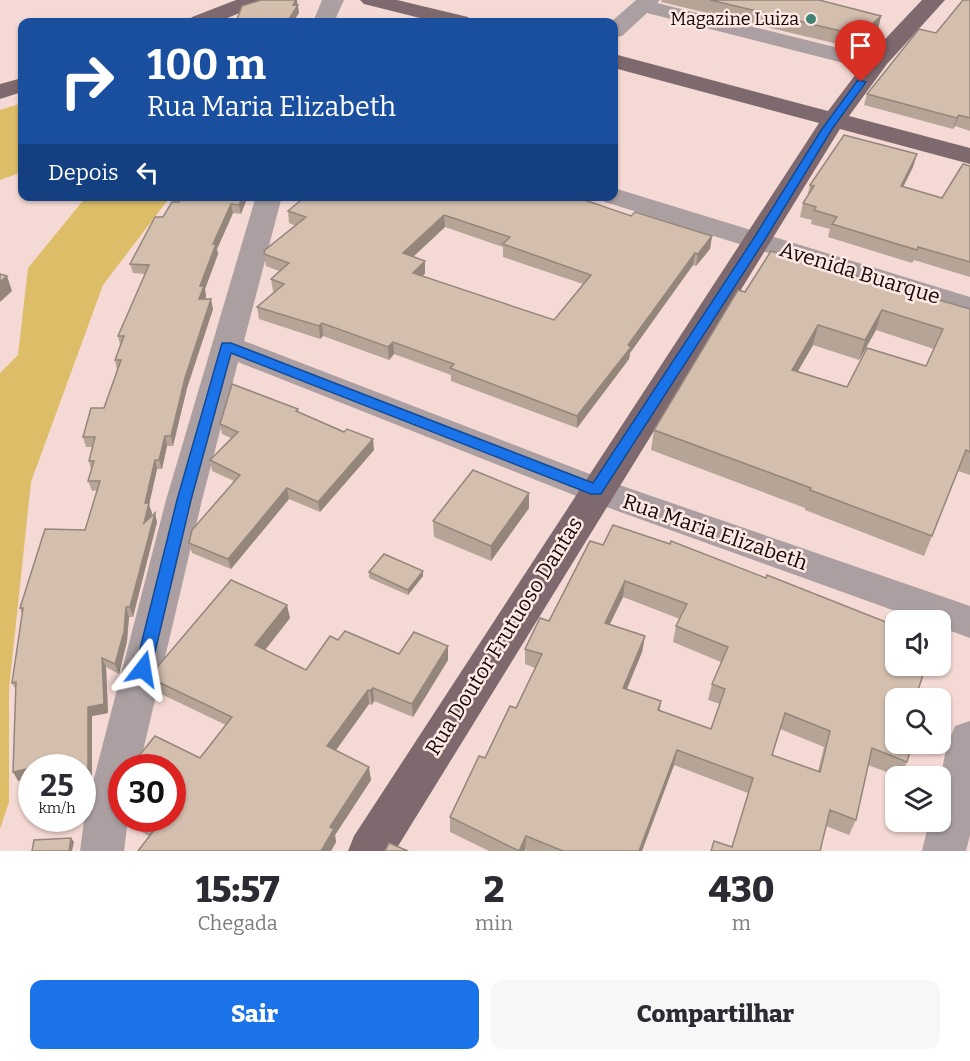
<!DOCTYPE html>
<html lang="pt">
<head>
<meta charset="utf-8">
<style>
  body { margin:0; font-family:Bitter,serif; background:#f7f7f7; color:#2b2b33; height:100vh; display:flex; flex-direction:column; font-size:22px; white-space:nowrap }
  * { box-sizing:border-box; margin:0 }
  p { font-size:20px; color:#7c7c81 }
  .icon { flex:none; width:33px; height:33px; fill:none; stroke:currentColor; stroke-width:2; stroke-linecap:round; stroke-linejoin:round }
  .map { position:relative; height:851px; overflow:hidden }
  .sheet { display:flex; flex-direction:column; background:#fff; flex:1 }
  .sheet>* { flex:none }
  .guide { position:absolute; left:18px; top:18px; width:600px; height:183px; border-radius:12px; box-shadow:0 2px 4px #0004; background:#1a4fa0; color:#fff; overflow:hidden }
  .controls { position:absolute; left:885px; top:610px; display:grid; gap:12px }
  .controls a { display:grid; place-items:center; width:66px; height:66px; border-radius:12px; background:#fff; box-shadow:0 2px 4px #0004; font-size:30px }
  .speed { position:absolute; left:18px; top:754px; display:flex; gap:12px; font-size:30px; font-weight:700; text-align:center }
  .speed>* { display:grid; place-content:center; width:78px; height:78px; border-radius:50%; background:#fff; box-shadow:0 2px 4px #0004; line-height:1 }
  .speed small { font-size:15px; font-weight:400 }
  .speed .limit { border:9px solid #d22; background:#fff; color:#111 }
  .pin { position:absolute; display:grid; place-items:center; width:51px; height:51px; color:#fff; margin:-62px -26px; border-radius:50% 50% 50% 0; rotate:-45deg; box-shadow:0 0 6px #0007 }
  .pin .icon { rotate:45deg }
  .me { position:absolute; width:66px; margin:-33px; rotate:14deg; stroke-linejoin:round; filter:drop-shadow(0 0 4px #0008) }
  .turn { display:flex; align-items:center; gap:21px; height:126px; padding:0 30px; font-size:27px }
  .turn .icon { width:78px; height:78px; stroke-width:2.5 }
  .turn b { display:block; font-size:42px; line-height:51px }
  .then { display:flex; align-items:center; height:57px; padding:0 30px; background:#0003; gap:12px; font-size:22px }
  .eta { display:flex; justify-content:space-evenly; align-items:center; height:102px; text-align:center }
  .eta b { font-size:36px; font-weight:800; line-height:42px }
  .button { display:flex; gap:12px; margin-top:auto; padding:12px 30px }
  .button a { flex:1; height:69px; border-radius:12px; background:#1a73e8; color:#fff; font-size:24px; font-weight:800; line-height:69px; text-align:center }
  .button a+a { background:#f7f7f7; color:#2b2b33 }
  .map>svg:first-child { display:block }
</style>
</head>
<body>
<div class="map">
<svg width="970" height="851" viewBox="0 0 970 851">
  <rect width="100%" height="100%" fill="#f5d9d4"/>
  <g fill="#ddbd68">
    <path d="M22,103V172L0,180V110Z"/>
    <path d="M86,197H170L103,285L31,482L9,689V802L0,829V373L18,355L28,268Z"/>
  </g>
  <g fill="none" stroke-linecap="round" stroke-linejoin="round">
    <g fill="#ab9fa2" fill-rule="evenodd">
      <path d="M322,0H344L334,22H313Z"/>
      <path d="M636,0H660L657,3L883,59L886,64L883,69L875,71L647,13L622,36L614,37V22H611Z"/>
      <path d="M614,188L970,297V316L605,202L601,196H614Z"/>
      <path d="M256,196H282L244,341L608,481L970,606V638L940,627V621H923L584,499L238,362L202,500L139,768H122V819H128L124,851H80L85,813L166,500Z"/>
      <path d="M970,721V835L966,851H922L929,822H940C940,787 940,758 955,726Z"/>
    </g>
    <g fill="#7e696e" fill-rule="evenodd">
      <path d="M236,0H265L261,4L218,22H189L192,17Z"/>
      <path d="M360,0H397L468,17L471,22H436L364,4Z"/>
      <path d="M922,0H945L887,64L849,116L970,148V164L840,129L395,851H348L354,836L819,123L614,68V54L828,111L871,54Z"/>
      <path d="M22,78V92L0,99V84Z"/>
    </g>
  </g>
  <g fill="#b6a496" fill-rule="evenodd">
    <path d="M662,0H819L881,16L878,29L862,44L846,46L661,2Z"/>
    <path d="M970,0V131L955,126L953,129L864,105L867,94L936,33Z"/>
    <path d="M970,166V277L914,260L912,263L828,237L830,229L811,224L812,220L800,217L803,203L807,197L810,185L913,167L903,187L942,198Z"/>
    <path d="M248,196L241,214L233,213L217,249L218,254L205,289L206,296L205,299L213,309L187,388L173,446H167L162,469H157L149,505L152,513L151,517L157,522L133,617H129L127,641L119,674L106,667L108,713L92,716V777L89,788L82,768H32L18,781L16,690L12,683L22,614L20,608L85,530L97,490L92,491L88,481L91,470L89,461L93,447H86L83,437L104,408L117,370L115,360L120,345L118,336L145,274L133,273L130,264L163,217L179,202Z"/>
    <path d="M288,211L631,216L712,236L710,249L696,266L693,265L630,353L629,359L577,428L451,381V375L394,354L389,360L323,336L320,339L259,319L257,307L274,292L273,291L271,279L279,271L266,266L264,254L296,226L289,223ZM445,227L503,247V257L583,284L554,320L423,276L425,273V261L413,257Z"/>
    <path d="M745,292L970,309V475L958,471L924,556L805,510V508L651,450L654,430ZM876,330L934,349L926,366L847,387L798,371L813,345L859,360Z"/>
    <path d="M298,409V412L374,450L320,512L289,499L231,569L192,553L189,543L234,481L212,471L210,460L231,438L222,434L220,424Z"/>
    <path d="M529,508L491,561L434,537L433,521Z"/>
    <path d="M590,541L896,699L907,762L900,777L868,765L856,820L849,835L826,826L732,847L748,793L674,765L642,851H527L525,850V851H489L450,832V817L485,758L516,708L535,668L525,664V649L549,621ZM623,597L680,619L676,626L673,642L721,662L712,684L708,700L720,704L711,729L660,711L661,701L627,689L642,652L645,636L610,624ZM780,729L824,747L818,771L772,755Z"/>
    <path d="M423,571V576L408,595L369,578V572Z"/>
    <path d="M290,618L265,650L306,670L338,640L399,654L448,646V660L413,717L374,701L372,705L369,704L335,751L371,780L335,835L336,842L331,851H138L149,836L130,825L127,819H172L200,758L226,725L159,693L154,680Z"/>
  </g>
  <g fill="#94867a">
    <path d="M296,0H297L299,13L293,22L289,19L293,5Z"/>
    <path d="M881,16L878,29L862,44L846,46L849,33Z"/>
    <path d="M959,115L955,126L953,129L957,118Z"/>
    <path d="M917,154L913,167L897,199L901,186Z"/>
    <path d="M243,196H248L241,214L239,205Z"/>
    <path d="M231,204L233,213L217,249L218,254L205,289L206,296L201,308L199,299L200,286L213,244Z"/>
    <path d="M444,215L445,227L403,266V253Z"/>
    <path d="M712,236L710,249L696,266L698,254Z"/>
    <path d="M695,253L693,265L630,353L629,359L577,428V416Z"/>
    <path d="M425,261V273L414,285L413,273Z"/>
    <path d="M7,276L12,291L0,302V282Z"/>
    <path d="M211,299L213,309L187,388L173,446L171,436L185,378Z"/>
    <path d="M882,310L876,330L859,360L865,340Z"/>
    <path d="M322,323L323,336L320,339L319,326Z"/>
    <path d="M818,325L813,345L787,390L792,370Z"/>
    <path d="M393,342L394,354L389,360L388,347Z"/>
    <path d="M165,436L167,446L162,469L159,460Z"/>
    <path d="M373,439L374,450L320,512L318,502Z"/>
    <path d="M155,460L157,469L149,505L152,513L147,532L144,523L145,503Z"/>
    <path d="M287,488L289,499L231,569L228,559Z"/>
    <path d="M529,493V508L491,561V546Z"/>
    <path d="M155,513L157,522L133,617L130,607Z"/>
    <path d="M423,571V576L408,595V590Z"/>
    <path d="M625,581L623,597L603,638L605,623Z"/>
    <path d="M287,605L290,618L258,659L255,645Z"/>
    <path d="M126,607L129,617L127,641L119,674L115,664Z"/>
    <path d="M645,636L642,652L621,703L623,688Z"/>
    <path d="M448,646V660L413,717L412,704Z"/>
    <path d="M102,658L106,667L108,713L92,716V777L89,788L82,789L88,707Z"/>
    <path d="M373,688L374,701L372,705L370,691Z"/>
    <path d="M368,690L369,704L329,760L327,746Z"/>
    <path d="M677,750L674,765L642,851H639Z"/>
    <path d="M64,761L67,768H32V778L18,781L13,772Z"/>
    <path d="M369,767L371,780L335,835L336,842L331,851H321L330,827Z"/>
    <path d="M526,836L525,851H519Z"/>
    <path d="M71,838L74,842L72,851H69Z"/>
  </g>
  <g fill="#d4bfaf" stroke="#94867a" stroke-width="1.5" fill-rule="evenodd">
    <path d="M261,0H296L293,5H298L289,19H295L294,22H236L242,6Z"/>
    <path d="M710,0H819L881,16L865,31L849,33Z"/>
    <path d="M963,0H970V118L959,115L957,118L867,94L919,29L936,33Z"/>
    <path d="M844,135L917,154L901,186L942,198L963,164L970,166V262L918,247L917,250L832,224L837,217L814,210L816,207L803,203L814,186L810,185Z"/>
    <path d="M183,196H243L239,205L231,204L213,244H216L200,286H204L199,299H211L185,378L171,436H165L159,460H155L145,503H149L144,523L155,513L130,607H126L124,632L115,664L102,658L104,704L88,707V768L85,779H82V768H64V761L13,772L16,682L12,683L23,608H20L45,529L85,530L100,481H88L94,461H89L95,437H83L91,408H104L121,360H115L124,336H118L149,265L130,264L155,217H163L172,202H179Z"/>
    <path d="M306,196H573L631,216L635,212L712,236L698,254L695,253L628,345L631,347L577,416L450,368L454,364L393,342L388,347L322,323L319,326L257,307L284,284L271,279L289,263L264,254L265,250L306,217L288,211ZM444,215L510,237L503,244L591,275L554,320L413,273L425,261L403,253Z"/>
    <path d="M771,251L970,309V452L966,450L932,536L810,490L811,488L654,430L738,290L745,292ZM882,310L943,329L926,366L867,348L847,387L792,370L818,325L865,340Z"/>
    <path d="M0,274L7,276L0,282Z"/>
    <path d="M232,384L298,409L296,411L344,432L347,429L373,439L318,502L287,488L228,559L189,543L192,530L240,475L210,460L238,432L220,424Z"/>
    <path d="M473,470L529,493L491,546L433,521Z"/>
    <path d="M613,525L670,544L671,541L766,578L767,575L896,626V666H926L915,699H896V744H912L907,762L872,748L856,820L830,810L820,851H711L714,841L732,847L753,778L677,750L639,851H563L526,836L519,851L450,817L479,756L485,758L510,706L516,708L542,654L525,649L540,618L549,621L590,541L603,545ZM625,581L687,604L676,626L728,647L712,684L725,689L711,729L658,710L661,701L623,688L645,636L605,623ZM785,713L830,731L820,772L772,755Z"/>
    <path d="M384,554L423,571L408,590L369,572Z"/>
    <path d="M231,580L287,605L255,645L306,670L330,636L338,640L345,631L399,654L414,632L448,646L412,704L373,688L370,691L368,690L327,746L369,767L330,827L334,829L321,851H138L155,829L137,819H172V768H129L155,736L200,758L232,717L154,680L158,666Z"/>
    <path d="M122,778V804H119V781Z"/>
    <path d="M71,838L69,851H32L34,840Z"/>
    <path d="M389,843L408,851H385Z"/>
  </g>
  <path fill="#1a73e8" stroke="#114b97" stroke-width="1.5" d="M858,80L866,82L832,129L764,241L601,494H591L231,353L191,500L151,669L149,674H137L135,669L177,500L222,343H231L593,483L752,241L822,129Z"/>
  <circle fill="#3f8173" stroke="#fee8e3" stroke-width="2" cx="811" cy="19" r="6"/>
  <g text-anchor="middle" stroke-width="5" stroke-linejoin="round" paint-order="stroke">
    <g font-size="18" fill="#120908" stroke="#fee8e3" text-anchor="end">
      <text x="799" y="25">Magazine Luiza</text>
    </g>
    <g font-size="21" fill="#120908" stroke="#fee8e3">
      <text transform="translate(860 273) rotate(17)" y="7">Avenida Buarque</text>
      <text transform="translate(715 532) rotate(19)" y="7">Rua Maria Elizabeth</text>
      <text transform="translate(504 636) rotate(-58)" y="7">Rua Doutor Frutuoso Dantas</text>
    </g>
  </g>
</svg>
<div class="controls">
<a><svg class="icon" aria-label="sound" viewBox="0 0 24 24"><path d="M4 9h4l5-4v14l-5-4H4zM17 9q2 3 0 6"/></svg></a>
<a><svg class="icon" aria-label="search" viewBox="0 0 24 24"><circle cx="10" cy="10" r="6"/><path d="M15 15l6 6"/></svg></a>
<a><svg class="icon" aria-label="layers" viewBox="0 0 24 24"><path d="M12 4l9 5-9 5-9-5zM3 14l9 5 9-5"/></svg></a>
</div>
<div class="speed"><div>25<small>km/h</small></div><div class="limit">30</div></div>
<div class="pin" style="left:861px;top:82px;background:#d93025"><svg class="icon" aria-label="arrive" viewBox="0 0 24 24"><path d="M6 21V4h12l-3 4 3 4H6"/></svg></div>
<svg class="me" style="left:143px;top:669px" viewBox="-20 -20 40 40"><path d="M0-17L14 15 0 8-14 15z" fill="#1a73e8" stroke="#fff" stroke-width="4"/></svg>
<div class="guide">
<div class="turn"><svg class="icon" aria-label="right" viewBox="0 0 24 24"><path d="M7 20v-9h11M14 6l5 5-5 5"/></svg><div><b>100 m</b>Rua Maria Elizabeth</div></div>
<div class="then">Depois<svg class="icon" aria-label="left" viewBox="0 0 24 24"><path d="M17 20v-9H6M10 6l-5 5 5 5"/></svg></div>
</div>
</div>
<section class="sheet">
<div class="eta">
<div><b>15:57</b><p>Chegada</p></div>
<div><b>2</b><p>min</p></div>
<div><b>430</b><p>m</p></div>
</div>
<div class="button"><a>Sair</a><a>Compartilhar</a></div>
</section>
</body>
</html>
